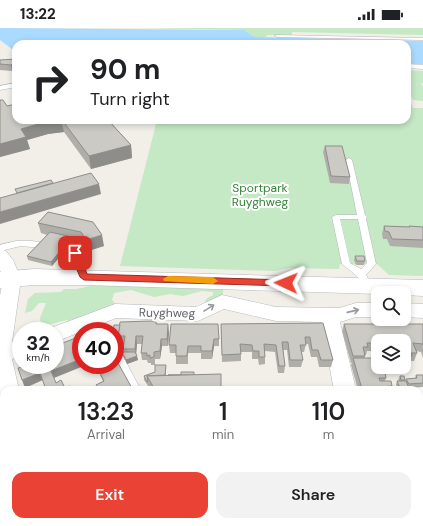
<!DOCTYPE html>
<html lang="en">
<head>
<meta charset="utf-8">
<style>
  body { margin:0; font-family:"DM Sans",sans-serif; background:#f2f2f2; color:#202124; height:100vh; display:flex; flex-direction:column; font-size:15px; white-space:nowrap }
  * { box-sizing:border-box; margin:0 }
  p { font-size:13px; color:#757577 }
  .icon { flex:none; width:22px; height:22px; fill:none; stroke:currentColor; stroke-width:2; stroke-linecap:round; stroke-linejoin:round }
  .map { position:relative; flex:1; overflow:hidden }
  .side { position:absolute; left:0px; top:358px; width:423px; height:140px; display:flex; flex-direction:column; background:#fff; border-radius:12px 12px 0 0; box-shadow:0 2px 6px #0003 }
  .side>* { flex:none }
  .guide { position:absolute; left:12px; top:12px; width:399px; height:84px; border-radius:12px; box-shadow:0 2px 6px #0003; background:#fff; color:#202124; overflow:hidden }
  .tools { position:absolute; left:371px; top:258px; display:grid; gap:8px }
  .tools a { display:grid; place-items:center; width:40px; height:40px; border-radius:8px; background:#fff; box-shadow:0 2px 6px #0003; font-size:20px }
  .speed { position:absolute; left:12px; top:294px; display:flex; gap:8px; font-size:20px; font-weight:700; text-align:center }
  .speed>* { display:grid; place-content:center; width:52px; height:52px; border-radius:50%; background:#fff; box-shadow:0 2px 6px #0003; line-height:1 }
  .speed small { font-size:10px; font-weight:400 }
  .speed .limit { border:6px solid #d22; background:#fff; color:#111 }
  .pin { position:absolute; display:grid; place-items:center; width:34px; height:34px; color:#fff; margin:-17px; border-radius:8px; box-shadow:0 2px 6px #0006 }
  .me { position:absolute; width:44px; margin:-22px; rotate:272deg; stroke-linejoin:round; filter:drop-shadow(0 0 3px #0008) }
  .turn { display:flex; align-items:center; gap:14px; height:84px; padding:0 12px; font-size:18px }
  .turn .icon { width:52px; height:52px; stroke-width:2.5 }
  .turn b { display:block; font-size:28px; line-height:34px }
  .eta { display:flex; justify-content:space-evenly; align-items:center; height:68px; text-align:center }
  .eta b { font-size:24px; font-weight:600; line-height:28px }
  .action { display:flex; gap:8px; margin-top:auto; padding:8px 12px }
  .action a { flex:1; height:46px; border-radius:12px; background:#ea4335; color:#fff; font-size:16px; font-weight:600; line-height:46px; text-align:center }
  .action a+a { background:#f2f2f2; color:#202124 }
  .status { display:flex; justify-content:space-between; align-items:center; height:28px; padding:0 20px; background:#fff; direction:ltr }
  .status svg { height:11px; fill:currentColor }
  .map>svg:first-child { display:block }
</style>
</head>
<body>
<div class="status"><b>13:22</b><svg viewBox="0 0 49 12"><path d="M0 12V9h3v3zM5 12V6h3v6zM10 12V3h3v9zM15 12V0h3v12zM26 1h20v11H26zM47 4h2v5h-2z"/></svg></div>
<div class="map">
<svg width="423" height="498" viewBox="0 0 423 498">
  <rect width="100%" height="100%" fill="#f1efe8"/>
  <g fill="#c5e8c5">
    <path d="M146,0H423V7L292,4V7H267L266,9H255L244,2Z"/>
    <path d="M407,42L423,43V55H421L423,59V73L413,72L407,60V47H409Z"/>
    <path d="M407,75H411L413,80H423V248L389,247L377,236H340L339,241L289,240L275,243L120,238L157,92H407Z"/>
    <path d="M95,257L223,261V270L204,277L206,271L213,267V264L202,263L183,268L170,266L154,269L131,262L114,265L112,272L118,278L70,295L67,292L51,296H41L40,290L46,275H39L32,283L25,285L28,271L35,265L61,264L64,261H76Z"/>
  </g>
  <g fill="#aadaff">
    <path d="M0,0L244,2L255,9L423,13V36H407V16H16V24L0,12Z"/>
    <path d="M0,419L4,433V494H21L22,498H0Z"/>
  </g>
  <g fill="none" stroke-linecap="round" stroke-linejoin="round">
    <g stroke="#b5b8bc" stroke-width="1">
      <g id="lane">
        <path d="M275,7L423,10V12L277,9Z"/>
        <path d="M407,36L423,37V41L407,40Z"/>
        <path d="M16,55V59L0,62V58Z"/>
        <path d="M349,130L352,132L365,187L367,189L366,191L376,236L366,247L368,251L363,254L360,253L357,248L342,236L332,189L336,187H357L346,132ZM340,191H358L367,235L361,241L350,235Z"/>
        <path d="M16,213H32L45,215L46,217L42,220L21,218L0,223V217Z"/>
        <path d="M65,219L78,223L88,249L87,251H81L71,227L62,224L61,222Z"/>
        <path d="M97,286L100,287L109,303H99L92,290L94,287Z"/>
        <path d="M115,320L119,321L141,362H129L115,334Z"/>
        <path d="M198,494H212L214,498H200Z"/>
      </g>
    </g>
    <g stroke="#b5b8bc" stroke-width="1">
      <g id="street">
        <path d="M0,221L6,223L13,232L21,251L12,314L21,311V328L12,331L19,362H4V370L0,368V268L3,251L0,242Z"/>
        <path d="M222,267L276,279L339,280L356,275H378V289H356L340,294L356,362H334L321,294L276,293L224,281L198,293L116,290L55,314V303H47L48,301L115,276L196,279Z"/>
        <path d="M404,275L423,276V290L404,289Z"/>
        <path d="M419,356H423V376H419V362H410L411,359Z"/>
        <path d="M36,494H64L65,498H37Z"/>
        <path d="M297,494H325L326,498H298Z"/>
      </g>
    </g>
    <g stroke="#b6babf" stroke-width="1">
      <path id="secondary" d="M34,241L423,252V268L404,267V265L378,266L84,257H34L0,260V244Z"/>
    </g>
    <path stroke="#9cc7a9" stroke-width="3.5" stroke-dasharray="5.5 2.5" stroke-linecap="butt" d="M419,458L423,457"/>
    <use href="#lane" fill="#fff" fill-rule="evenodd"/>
    <use href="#street" fill="#fff" fill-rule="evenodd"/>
    <use href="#secondary" fill="#fff" fill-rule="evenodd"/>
  </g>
  <g fill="#afaea9">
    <path d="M16,31L12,43L0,42V32Z"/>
    <path d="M0,72L7,78L108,92L131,117L132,130L91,141L64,104L48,106L27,112L30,121L0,129Z"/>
    <path d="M325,118L350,149L349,156L330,155L323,124Z"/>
    <path d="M48,184L104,218L88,223L84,215L73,213L52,238L28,232L27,228L47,207L41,205L38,195Z"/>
    <path d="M384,198L409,199V198L423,199V220L390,218L387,211H383L382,206Z"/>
    <path d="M355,228L365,233L364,237H356L354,232Z"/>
    <path d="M156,294L157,296L169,304L168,318H162L160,331H155V337H151V335H148L147,332H142L141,325L142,316H137L136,326L138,332L127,336L123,328L122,324H124L123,321L124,316H119V314H116L115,313V303L120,297Z"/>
    <path d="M323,295L333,332L331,339H319L317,329H311L308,316H306L304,324H301L303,332L301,339H289L287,322H283L285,338L284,345H278L275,324L265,323V336L259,337L258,331H252V324H241V333L222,334L221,296Z"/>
    <path d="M171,296L219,311V318H214L212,331H201V325H188V336H176V325H170L169,317Z"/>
    <path d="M344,296H423V330L421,324L416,323L417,325L414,333H410L409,335H404V313H378V323H367L366,327H365V330L374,334L386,350L385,353L392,358L390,362H358L351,337L352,335H351L342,303Z"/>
    <path d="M117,335L133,362H98L96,357L103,353L100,347L99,343L108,339L107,337H115Z"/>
    <path d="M166,337V347H194L221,362H151L144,352V348L155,344Z"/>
    <path d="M416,347H423V359L409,360L408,362H398L396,357L397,353H399L398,352L400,348L405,352V353L406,351L415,350Z"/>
    <path d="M423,398V432H419V399Z"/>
    <path d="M419,442L423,451L421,454H419Z"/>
    <path d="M228,494H299L300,498H229Z"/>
  </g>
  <g fill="#8f8d8a">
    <path d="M16,32V39L12,43L11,37Z"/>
    <path d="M61,92L64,104L48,106L27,112L30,121L0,129V116L21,101L45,94Z"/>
    <path d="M131,117L132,130L91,141L89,128Z"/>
    <path d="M99,156L101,166L0,196V184Z"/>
    <path d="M102,207L104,218L88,223L86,212Z"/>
    <path d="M72,209L73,213L52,238L51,234Z"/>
    <path d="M168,296L169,304L168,318L167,311Z"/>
    <path d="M136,308L137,316L136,328L135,321Z"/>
    <path d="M161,311L162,318L160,331V323Z"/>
    <path d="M214,311V318L212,331V323Z"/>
    <path d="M137,328L138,332L127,336L126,332Z"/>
    <path d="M81,331V337H86L54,350L51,343Z"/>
    <path d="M117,333L118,337L109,340L108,337H115V334Z"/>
    <path d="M40,345L43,352L25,360L22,352Z"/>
    <path d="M125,494H135V495L130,498H122L121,496Z"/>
    <path d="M195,494V498H188Z"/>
  </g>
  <g fill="#cccac5" stroke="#8f8d8a">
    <path d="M16,31V32L11,37L0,36V32Z"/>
    <path d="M0,72H3L7,78L16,76V92H60L45,94L21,101L26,109L0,116Z"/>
    <path d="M62,92H108L131,117L89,128Z"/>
    <path d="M325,118H342L350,149L331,148Z"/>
    <path d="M91,145L99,156L0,184V170Z"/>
    <path d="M51,152L53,155L17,165L15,161Z"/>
    <path d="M48,184L93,194L102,207L86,212L81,204L38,195Z"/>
    <path d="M384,198L410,199L409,198L423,199V212L392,211L389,204L385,203Z"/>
    <path d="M50,204L72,209L51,234L27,228Z"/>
    <path d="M355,228H364L365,233H357Z"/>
    <path d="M151,293L156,294V296H168L167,311H161L160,323L154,324V329L150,330V327L147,328V325H141L143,308H136L135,321H123L125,308H118L120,294Z"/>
    <path d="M323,295L333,332H321L318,322H312L310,309H305L306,317H300L303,332H290L288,314H282L285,338H279L276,317L264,316L265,329H259V323H253L252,317L240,316L241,326L222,327L221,296Z"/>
    <path d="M171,296H218L219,311H214L212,323H201V318H188L187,328H176V317H169Z"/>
    <path d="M344,296H423V316L413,315L417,325H411L412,328H405L404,324V313H378V315H367L368,319H363L365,328H353Z"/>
    <path d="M114,297H120L118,308V310H115V303H113Z"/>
    <path d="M81,308V331L51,343L56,355L61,352L65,360L70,358L72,362H38L45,359L40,345L22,352L18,340L30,337H55V318Z"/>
    <path d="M122,324H135L137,328L126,332Z"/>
    <path d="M353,330H373L374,334H378V339H384L386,350H379L380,353H391L392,358L362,361Z"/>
    <path d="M118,335L133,362H99L96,357L104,353L99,343Z"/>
    <path d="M155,337H166L165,347L147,348L148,354H147L144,348L155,344Z"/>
    <path d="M181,344H194V347H168H181Z"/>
    <path d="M221,346V362H155L147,348Z"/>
    <path d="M416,347H423V355L409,356L406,351L417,350Z"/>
    <path d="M400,348H404L405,352H401Z"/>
    <path d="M397,353H406L409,360H400Z"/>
    <rect x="249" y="361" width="13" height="1"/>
    <path d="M423,398V425L419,426V399Z"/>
    <path d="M419,442L423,450V451H419Z"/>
    <path d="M419,478H421L423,481V498H338L336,495L339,494H419Z"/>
    <path d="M72,494H100L102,498L109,494H125L121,496L122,498H73Z"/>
    <path d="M138,494H195L188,498H152L151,497L149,498H130Z"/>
    <path d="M230,494H299L300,498H231Z"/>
  </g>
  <defs><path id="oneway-shaft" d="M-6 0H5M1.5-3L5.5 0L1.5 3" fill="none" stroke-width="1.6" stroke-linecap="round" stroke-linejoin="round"/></defs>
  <g stroke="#979a9d">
    <use href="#oneway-shaft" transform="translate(209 280) rotate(-32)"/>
    <use href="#oneway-shaft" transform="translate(353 283) rotate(-13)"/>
  </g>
  <path fill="#ea4335" stroke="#982c22" d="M75,222L79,225L87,246L286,252L290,255L286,258L84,252L80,249L70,225Z"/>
  <path fill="#f59e0b" d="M168,248L213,249L218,253L213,256L164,253L163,251Z"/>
  <g text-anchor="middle" stroke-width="4" stroke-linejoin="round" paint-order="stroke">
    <g font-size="12" fill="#348238" stroke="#fff">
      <text x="260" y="164">Sportpark<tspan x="260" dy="14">Ruyghweg</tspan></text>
    </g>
    <g font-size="12" fill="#5f6368" stroke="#fff">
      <text transform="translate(167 285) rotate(1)" y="4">Ruyghweg</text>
    </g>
  </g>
</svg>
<div class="tools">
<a><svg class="icon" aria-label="search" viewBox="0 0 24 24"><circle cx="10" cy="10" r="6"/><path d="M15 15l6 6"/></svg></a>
<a><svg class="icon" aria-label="layers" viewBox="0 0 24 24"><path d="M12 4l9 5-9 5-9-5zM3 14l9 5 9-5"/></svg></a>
</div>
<div class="speed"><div>32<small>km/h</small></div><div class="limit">40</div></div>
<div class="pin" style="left:75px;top:225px;background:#d93025"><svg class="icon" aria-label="arrive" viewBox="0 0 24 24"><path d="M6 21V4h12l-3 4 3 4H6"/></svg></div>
<svg class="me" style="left:286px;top:255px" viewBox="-20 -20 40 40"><path d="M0-17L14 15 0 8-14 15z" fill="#ea4335" stroke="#fff" stroke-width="4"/></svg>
<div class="guide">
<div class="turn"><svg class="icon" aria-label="right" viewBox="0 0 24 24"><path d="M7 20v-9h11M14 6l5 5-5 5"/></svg><div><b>90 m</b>Turn right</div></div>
</div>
<section class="side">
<div class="eta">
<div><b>13:23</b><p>Arrival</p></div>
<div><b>1</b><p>min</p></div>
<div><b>110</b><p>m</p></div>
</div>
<div class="action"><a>Exit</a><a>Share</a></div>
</section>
</div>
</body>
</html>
